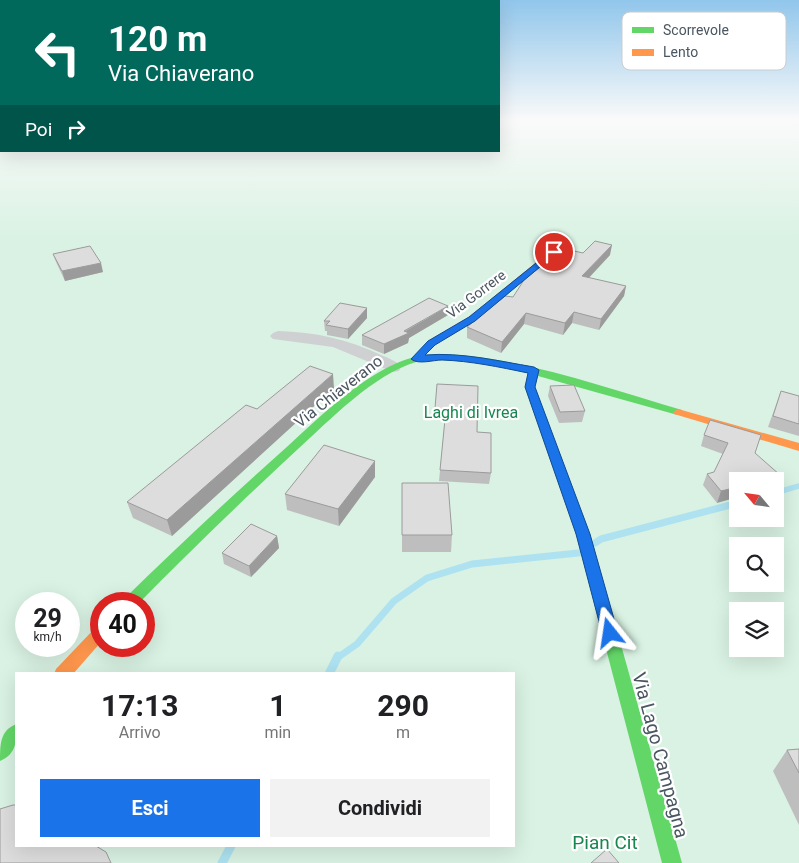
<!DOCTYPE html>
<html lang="it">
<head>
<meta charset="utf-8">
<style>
  body { margin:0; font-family:Roboto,sans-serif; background:#f2f2f2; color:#202124; height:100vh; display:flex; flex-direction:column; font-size:19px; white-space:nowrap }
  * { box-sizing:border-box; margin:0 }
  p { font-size:16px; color:#757577 }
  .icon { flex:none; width:28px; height:28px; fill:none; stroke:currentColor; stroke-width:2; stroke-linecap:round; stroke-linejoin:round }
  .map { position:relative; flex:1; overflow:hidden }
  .side { position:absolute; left:15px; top:672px; width:500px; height:175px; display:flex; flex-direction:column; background:#fff; border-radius:0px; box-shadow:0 5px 20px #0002 }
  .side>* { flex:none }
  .top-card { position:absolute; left:0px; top:0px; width:500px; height:152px; box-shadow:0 5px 20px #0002; background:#00695c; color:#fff; overflow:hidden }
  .needle { width:32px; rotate:299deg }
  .controls { position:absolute; left:729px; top:472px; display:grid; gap:10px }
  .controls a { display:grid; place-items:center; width:55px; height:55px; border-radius:0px; background:#fff; box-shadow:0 5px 20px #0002; font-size:25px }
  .speed { position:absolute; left:15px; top:592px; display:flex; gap:10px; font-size:25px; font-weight:700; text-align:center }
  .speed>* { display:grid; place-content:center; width:65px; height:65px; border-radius:50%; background:#fff; box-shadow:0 5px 20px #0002; line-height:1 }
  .speed small { font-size:12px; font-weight:400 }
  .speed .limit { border:8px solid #d22; background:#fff; color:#111 }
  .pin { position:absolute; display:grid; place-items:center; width:42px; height:42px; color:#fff; margin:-21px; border:2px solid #fff; border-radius:50%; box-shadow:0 1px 5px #0007 }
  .me { position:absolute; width:55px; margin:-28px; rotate:345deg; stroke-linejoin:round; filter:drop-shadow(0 0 4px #0008) }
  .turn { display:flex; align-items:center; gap:18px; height:105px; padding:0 25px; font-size:22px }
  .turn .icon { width:65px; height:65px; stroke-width:2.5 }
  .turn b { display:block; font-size:35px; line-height:42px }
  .then { display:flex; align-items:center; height:48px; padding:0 25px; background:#0003; gap:10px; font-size:19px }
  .eta { display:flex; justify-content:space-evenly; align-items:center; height:85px; text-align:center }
  .eta b { font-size:30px; font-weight:700; line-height:35px }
  .action { display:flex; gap:10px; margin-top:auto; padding:10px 25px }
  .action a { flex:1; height:58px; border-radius:0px; background:#1a73e8; color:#fff; font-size:20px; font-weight:700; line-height:58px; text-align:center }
  .action a+a { background:#f2f2f2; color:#202124 }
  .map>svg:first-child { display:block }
</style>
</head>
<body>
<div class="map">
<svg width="799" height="863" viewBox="0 0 799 863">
  <rect width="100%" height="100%" fill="#f4f4f4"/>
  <path fill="#d9f2e3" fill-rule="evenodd" d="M0,119L1,151H499V119H799V863H0ZM738,481H775V519H738ZM738,546H775V584H738ZM26,604H69V646H26ZM101,604H144V646H101ZM738,611H775V649H738ZM16,674H514V846H16Z"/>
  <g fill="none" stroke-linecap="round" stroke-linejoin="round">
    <path stroke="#aee2f0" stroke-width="5.5" d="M775,493L799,486"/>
    <g stroke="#aee2f0" stroke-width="7">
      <path d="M595,543L601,539L738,503"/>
      <path d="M337,658L357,644L394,601L427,578L472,564L578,553"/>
    </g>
    <g stroke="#aee2f0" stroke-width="9">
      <path d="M329,674L338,656"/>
      <path d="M222,863L231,846"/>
    </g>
    <path fill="#ced0d2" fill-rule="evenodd" d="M278,331C315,332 348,339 381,355C388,358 397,361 401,367L399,371L393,372L333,347L273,339L270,336L273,333Z"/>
    <g fill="#63d668" fill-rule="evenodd">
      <path d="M438,354C515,355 607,388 682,410L683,412L678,415L674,414L538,376L535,387L590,534L682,863H662L576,534L525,387L528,373C496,366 449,353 416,362C373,375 331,419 298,449C244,499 190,551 138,604H121L123,600C177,547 233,495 289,445C322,415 356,381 397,363C410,357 424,355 438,354Z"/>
      <path d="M16,724C17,739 17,754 0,761C0,744 0,731 16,724Z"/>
    </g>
    <g fill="#ff974d" fill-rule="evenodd">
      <path d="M551,250L558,252L475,321L435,345L419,361H413L411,359L429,341L469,317Z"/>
      <path d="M678,409L799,443V451L674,414L673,412Z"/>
      <path d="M101,626V642L73,674H54L56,669L96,627Z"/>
    </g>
  </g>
  <g fill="#bebebf">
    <path d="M53,254L103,272L65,281L56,262Z"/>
    <path d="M610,255L589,278L626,286L624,296L599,330L572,323L563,335L524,324L501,353L467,338V327L513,297Z"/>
    <path d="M367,308V318L348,339L327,335V331H325L324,321Z"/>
    <path d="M448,315L409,338L408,343L384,354L362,345V335Z"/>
    <path d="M437,384L477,432L491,473L489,484L439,481L445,419H435Z"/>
    <path d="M550,386L585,411L582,422L559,423L548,396Z"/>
    <path d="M334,388L172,536L133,518L127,502L257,409Z"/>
    <path d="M781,391L799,396V436L768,427Z"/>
    <path d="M704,435H761L717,503L703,485L707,474L714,472L723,454L701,446Z"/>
    <path d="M375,461V477L339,526L287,510L285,494Z"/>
    <path d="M402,483L452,535L451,552H402Z"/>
    <path d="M277,536L279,548L251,577L224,564L222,553Z"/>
    <path d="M799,749V825L773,771L787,750Z"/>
  </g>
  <g fill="#9b9b9b">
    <path d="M612,245L610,255L580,287L582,276Z"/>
    <path d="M101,263L103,272L65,281L62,271Z"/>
    <path d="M626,286L624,296L599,330L601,319Z"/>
    <path d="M448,306V315L409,338L408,343L384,354V344Z"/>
    <path d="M367,308V318L348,339V329Z"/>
    <path d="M574,312L572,323L563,335L565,323Z"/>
    <path d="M526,313L524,324L501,353L502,342Z"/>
    <path d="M333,374L334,388L172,536L167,520Z"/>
    <path d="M375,461V477L339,526L338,509Z"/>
    <path d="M780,475L775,486V481H758Z"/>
    <path d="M738,487V497L717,503L721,491Z"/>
    <path d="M277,536L279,548L251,577L249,566Z"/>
  </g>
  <g fill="#ddddde" stroke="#9b9b9b">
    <path d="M595,241L612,245L582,276L626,286L601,319L574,312L565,323L526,313L502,342L467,327L505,296L513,297L524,280L560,251L565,249L583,253Z"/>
    <path d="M90,246L101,263L62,271L53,254Z"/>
    <path d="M429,298L448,306L404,331L409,333L384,344L362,335Z"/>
    <path d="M340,303L367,308L348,329L326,325L330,321H324Z"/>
    <path d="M310,366L333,374L167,520L127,502L246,405L257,409Z"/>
    <path d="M437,384L478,386L477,432L491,433V473L440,470L446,409L435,408Z"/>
    <path d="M574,385L585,411L560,412L550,386Z"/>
    <path d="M781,391L799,396V424L773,416Z"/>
    <path d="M710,420L761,435L755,453L780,475L758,481H738V487L721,491L707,474L714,472L728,443L704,435Z"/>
    <path d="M324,445L375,461L338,509L285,494Z"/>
    <path d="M402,483H448L452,535H402Z"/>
    <path d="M251,524L277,536L249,566L222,553Z"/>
    <path d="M799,749V773L787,750Z"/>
    <path d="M13,805H16V846H96L106,852L111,863H0V809Z"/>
    <path d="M607,849L619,863H591Z"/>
  </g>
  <linearGradient id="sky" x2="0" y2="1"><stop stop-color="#91c6eb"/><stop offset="0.5" stop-color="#fafafa"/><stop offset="1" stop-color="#fafafa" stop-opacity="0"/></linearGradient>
  <rect width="799" height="240" fill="url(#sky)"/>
  <path fill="#1a73e8" stroke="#114b97" d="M551,251L558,252L475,321L435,345L425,355C462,352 498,361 534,367L539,370L535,387L590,534L618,633L616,638L610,640L605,638L602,633L576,534L525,387L528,373C499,367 471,361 442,360C433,360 418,365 411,359L428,341L469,317Z"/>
  <g text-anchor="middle" stroke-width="4.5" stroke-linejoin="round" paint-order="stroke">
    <g font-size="14" fill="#4a5661" stroke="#fff">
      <text transform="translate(476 294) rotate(-37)" y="5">Via Gorrere</text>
    </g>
    <g font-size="16" fill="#4a5661" stroke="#fff">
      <text transform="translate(338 391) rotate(-38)" y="6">Via Chiaverano</text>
    </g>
    <g font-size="16" fill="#17864f" stroke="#fff">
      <text x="471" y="418">Laghi di Ivrea</text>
    </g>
    <g font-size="19" fill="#4a5661" stroke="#fff">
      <text transform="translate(661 755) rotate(75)" y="7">Via Lago Campagna</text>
    </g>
    <g font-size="19" fill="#17864f" stroke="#fff">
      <text x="605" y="849">Pian Cit</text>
    </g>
  </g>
  <rect x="622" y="12" width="164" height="58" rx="8" fill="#fff" stroke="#c9ccd0" stroke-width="1"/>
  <rect x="632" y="27" width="22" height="6" fill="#63d668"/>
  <rect x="632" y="49" width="22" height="7" fill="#ff974d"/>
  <g font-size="14" fill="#4a5661">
    <text x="663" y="35">Scorrevole</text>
    <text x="663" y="57">Lento</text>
  </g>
</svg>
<div class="controls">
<a><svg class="needle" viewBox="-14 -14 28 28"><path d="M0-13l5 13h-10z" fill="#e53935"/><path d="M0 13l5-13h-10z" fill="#757577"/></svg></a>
<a><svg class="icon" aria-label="search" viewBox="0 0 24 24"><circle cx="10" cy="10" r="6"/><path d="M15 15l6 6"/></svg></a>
<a><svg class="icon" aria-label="layers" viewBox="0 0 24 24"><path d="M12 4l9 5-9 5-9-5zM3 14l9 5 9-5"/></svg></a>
</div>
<div class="speed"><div>29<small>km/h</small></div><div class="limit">40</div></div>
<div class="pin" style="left:554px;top:252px;background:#d93025"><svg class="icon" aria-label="arrive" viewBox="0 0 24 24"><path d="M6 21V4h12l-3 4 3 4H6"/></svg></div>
<svg class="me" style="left:610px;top:633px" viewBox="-20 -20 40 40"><path d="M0-17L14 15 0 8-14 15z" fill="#1a73e8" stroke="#fff" stroke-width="4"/></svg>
<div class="top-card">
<div class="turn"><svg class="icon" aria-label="left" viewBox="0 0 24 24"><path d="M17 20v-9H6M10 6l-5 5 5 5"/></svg><div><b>120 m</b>Via Chiaverano</div></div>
<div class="then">Poi<svg class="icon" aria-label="right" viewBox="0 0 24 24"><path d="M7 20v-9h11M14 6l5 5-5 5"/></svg></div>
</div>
<section class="side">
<div class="eta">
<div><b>17:13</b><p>Arrivo</p></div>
<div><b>1</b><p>min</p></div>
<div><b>290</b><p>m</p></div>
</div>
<div class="action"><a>Esci</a><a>Condividi</a></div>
</section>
</div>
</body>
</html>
